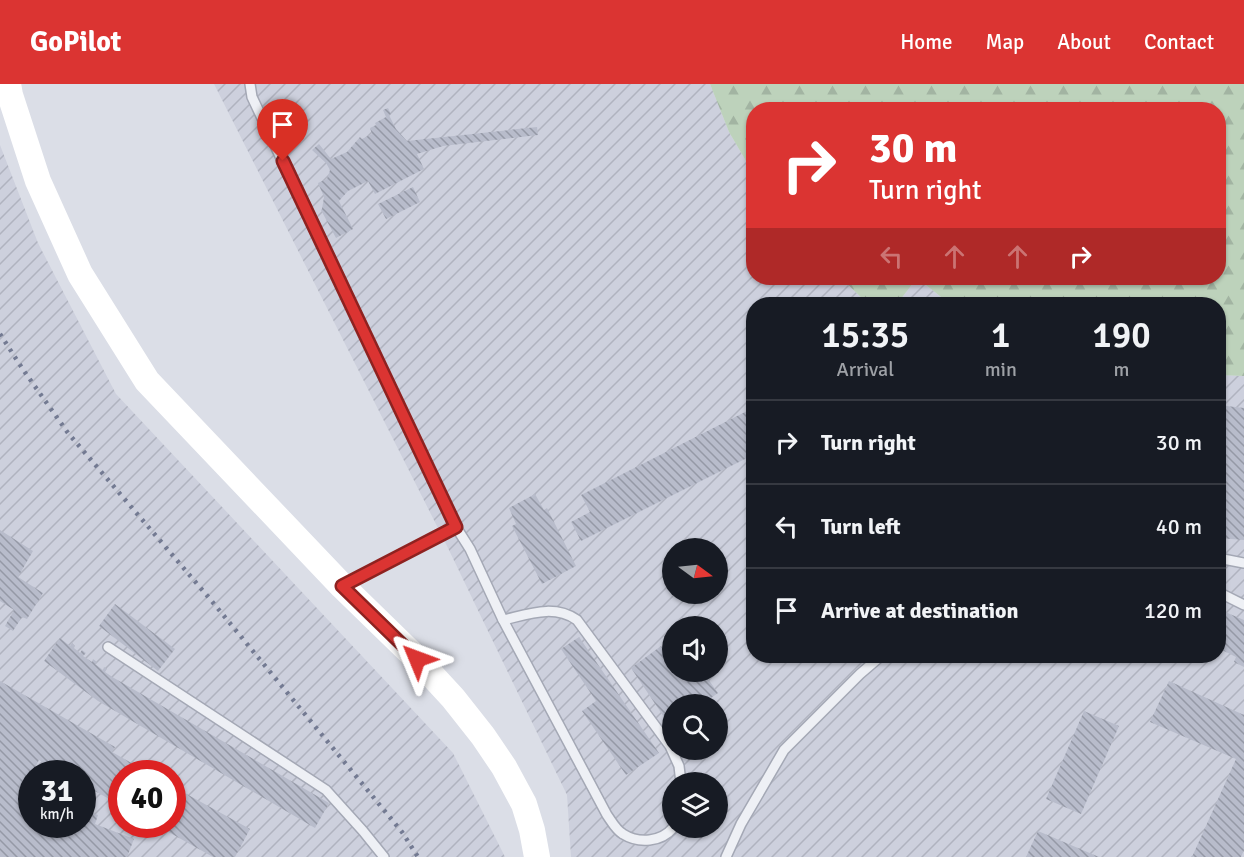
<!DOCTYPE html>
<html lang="en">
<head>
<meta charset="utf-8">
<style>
  body { margin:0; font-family:Signika,sans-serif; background:#242831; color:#f1f3f6; height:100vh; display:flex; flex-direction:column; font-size:22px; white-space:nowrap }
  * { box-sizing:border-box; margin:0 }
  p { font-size:20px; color:#9ea1a6 }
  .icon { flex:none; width:33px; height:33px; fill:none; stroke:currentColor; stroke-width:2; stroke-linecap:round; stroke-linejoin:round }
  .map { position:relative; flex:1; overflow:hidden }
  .details { position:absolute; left:746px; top:213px; width:480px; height:366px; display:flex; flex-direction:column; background:#171b24; border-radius:24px; box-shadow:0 2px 4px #0004 }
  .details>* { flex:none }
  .hud { position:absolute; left:746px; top:18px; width:480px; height:183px; border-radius:24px; box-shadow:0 2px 4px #0004; background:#db3432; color:#fff; overflow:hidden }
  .needle { width:39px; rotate:105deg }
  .controls { position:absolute; left:662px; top:454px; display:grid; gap:12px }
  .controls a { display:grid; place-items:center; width:66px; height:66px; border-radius:50%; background:#171b24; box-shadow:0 2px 4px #0004; font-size:30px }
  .speed { position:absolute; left:18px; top:676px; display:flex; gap:12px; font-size:30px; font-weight:700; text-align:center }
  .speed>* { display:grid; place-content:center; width:78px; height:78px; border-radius:50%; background:#171b24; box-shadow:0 2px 4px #0004; line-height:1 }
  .speed small { font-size:15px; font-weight:400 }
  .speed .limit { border:9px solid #d22; background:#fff; color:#111 }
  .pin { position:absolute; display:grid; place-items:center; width:51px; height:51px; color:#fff; margin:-62px -26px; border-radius:50% 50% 50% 0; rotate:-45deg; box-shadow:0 0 6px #0007 }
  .pin .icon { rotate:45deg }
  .me { position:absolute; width:66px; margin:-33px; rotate:314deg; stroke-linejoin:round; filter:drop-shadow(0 0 4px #0008) }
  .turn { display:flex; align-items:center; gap:21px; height:126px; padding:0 24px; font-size:27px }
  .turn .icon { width:78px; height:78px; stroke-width:2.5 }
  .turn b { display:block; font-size:42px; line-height:51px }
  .lanes { display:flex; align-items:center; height:57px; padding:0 24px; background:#0003; justify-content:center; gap:30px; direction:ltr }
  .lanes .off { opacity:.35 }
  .eta { display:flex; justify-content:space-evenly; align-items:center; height:102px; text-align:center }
  .eta b { font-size:36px; font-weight:600; line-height:42px }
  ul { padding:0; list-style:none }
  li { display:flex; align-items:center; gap:18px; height:84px; padding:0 24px; border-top:2px solid #363941 }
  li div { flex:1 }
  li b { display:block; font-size:22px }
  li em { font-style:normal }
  header { display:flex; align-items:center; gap:36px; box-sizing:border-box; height:84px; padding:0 30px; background:#db3432; color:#fff }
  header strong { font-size:28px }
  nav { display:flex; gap:33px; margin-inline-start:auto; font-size:21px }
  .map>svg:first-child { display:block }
</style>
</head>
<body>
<header>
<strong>GoPilot</strong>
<nav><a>Home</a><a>Map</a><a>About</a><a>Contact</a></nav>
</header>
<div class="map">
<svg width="1244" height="773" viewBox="0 0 1244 773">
  <defs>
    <pattern id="industrial-furrows" width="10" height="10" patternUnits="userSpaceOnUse" patternTransform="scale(1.5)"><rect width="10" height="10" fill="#cdd0dd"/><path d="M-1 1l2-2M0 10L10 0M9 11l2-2" fill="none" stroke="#b0b3bf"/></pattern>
    <pattern id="forest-firs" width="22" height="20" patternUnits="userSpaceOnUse" patternTransform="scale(1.5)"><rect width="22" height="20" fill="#bdd2bb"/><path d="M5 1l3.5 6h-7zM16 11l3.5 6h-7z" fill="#a2b4a2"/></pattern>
    <pattern id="building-back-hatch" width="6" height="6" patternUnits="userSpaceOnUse" patternTransform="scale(1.5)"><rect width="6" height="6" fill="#b8bccb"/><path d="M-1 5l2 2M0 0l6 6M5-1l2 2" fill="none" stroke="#9599a6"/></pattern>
  </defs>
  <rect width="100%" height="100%" fill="#dbdee7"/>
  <g fill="url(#industrial-furrows)" fill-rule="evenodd">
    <path d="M214,0H710L729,48L753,89V194H841L868,220H753V572H1218V291L1244,292V773H571L567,711L447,462ZM672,465H717V510H672ZM672,543H717V588H672ZM672,621H717V666H672ZM672,699H717V744H672Z"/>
    <path d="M0,61L38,159L116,310L453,669L505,773H0ZM32,690H82V741H32ZM122,690H172V741H122Z"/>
    <path d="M917,194L950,220H897Z"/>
  </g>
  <path fill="url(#forest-firs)" d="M710,0H1244V292L1218,291V220H950L917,194L897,220H868L841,194H1218V26H753V89L729,48Z"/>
  <g fill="url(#building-back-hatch)">
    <path d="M388,24L391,30L389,31L396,45L407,57L537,43L538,51L443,62L417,70L424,85L375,110L368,97L348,107L339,117L353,145L336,154L321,126L322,125L324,113L318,99L327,95L330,86L326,79L312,66L319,60L331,75L347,68L360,53L362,55L372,50L370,44L376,41L375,39L386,33L383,26Z"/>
    <path d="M413,103L420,118L386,135L378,120Z"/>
    <path d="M1218,321L1244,324V456L1218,454Z"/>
    <path d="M753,324V371L581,457L571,438L590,428L581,411Z"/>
    <path d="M535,410L544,426L547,424L576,482L542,500L512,442L516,440L509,424Z"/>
    <path d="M0,446L33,467L18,493L43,509L27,535L22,533L13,547L5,542L14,526L0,517Z"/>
    <path d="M115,520L175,565L158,587L99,542Z"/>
    <path d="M1218,525L1244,536V583L1234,578L1236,573L1218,564Z"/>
    <path d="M579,553L659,669L626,691L582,627L596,617L561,565Z"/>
    <path d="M60,554L70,562L72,559L75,562L74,564L80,569L82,566L86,569L83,572L92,578L93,575L97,578L95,580L103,586L104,583L107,585L105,588L114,594L329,719L315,744L98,617L44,577Z"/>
    <path d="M661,562L672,578V588H703L718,609L701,621H672V641L670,642L631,584Z"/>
    <path d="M0,597L115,663L112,668L151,690H122V722L82,700V690H64L39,676L24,704L32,707V741H82V725L98,731L95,740L134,755L127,773H0Z"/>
    <path d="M1169,597L1244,631V766L1241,773H1192L1236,675L1150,638Z"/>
    <path d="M1084,627L1119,642L1081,730L1046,715Z"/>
    <path d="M172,702L250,745L235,773H213L156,741H172Z"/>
    <path d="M1038,747L1099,773H1026Z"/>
  </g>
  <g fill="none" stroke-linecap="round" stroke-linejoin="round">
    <g stroke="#a4a8b5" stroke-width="12">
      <g id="lane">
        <path d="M250,0L252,13L456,443L470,465L503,536L607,731C612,738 616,746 623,750C639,760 661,758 673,744"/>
        <path d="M1218,474L1244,479"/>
        <path d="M344,501L456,443"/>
        <path d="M1218,508L1244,521"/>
        <path d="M503,536C529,530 554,520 577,536L670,662L679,682L681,699"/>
        <path d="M108,563L326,706L363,747L384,773"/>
        <path d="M726,773L741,740L784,666L860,590L881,572"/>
      </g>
    </g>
    <use href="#lane" stroke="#eef0f5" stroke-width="9"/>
    <path stroke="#fff" stroke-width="26" d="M8,0L10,11L38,97L80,190L147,297L342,502L417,575L453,614L483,652L504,683L524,720L532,746L537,773"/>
    <path stroke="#737a92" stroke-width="4.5" stroke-dasharray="3 6" stroke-linecap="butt" d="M0,250L24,287L68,349L210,515L402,748L418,773"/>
  </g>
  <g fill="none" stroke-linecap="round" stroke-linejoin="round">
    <g stroke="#8e2220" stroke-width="15">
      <path id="route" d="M283,77L456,443L342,502L417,575"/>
    </g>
    <use href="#route" stroke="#db3432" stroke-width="10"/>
  </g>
</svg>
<div class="controls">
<a><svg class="needle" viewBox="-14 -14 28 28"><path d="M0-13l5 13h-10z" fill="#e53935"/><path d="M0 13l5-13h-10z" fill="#9ea1a6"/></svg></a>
<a><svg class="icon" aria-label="sound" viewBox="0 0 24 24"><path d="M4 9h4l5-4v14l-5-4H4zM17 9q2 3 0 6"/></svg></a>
<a><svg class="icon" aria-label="search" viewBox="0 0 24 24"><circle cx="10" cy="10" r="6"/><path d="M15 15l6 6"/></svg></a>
<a><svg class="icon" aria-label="layers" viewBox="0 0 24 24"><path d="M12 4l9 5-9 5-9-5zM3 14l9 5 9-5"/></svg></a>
</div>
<div class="speed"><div>31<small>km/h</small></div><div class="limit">40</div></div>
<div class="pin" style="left:283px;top:77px;background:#d93025"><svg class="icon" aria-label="arrive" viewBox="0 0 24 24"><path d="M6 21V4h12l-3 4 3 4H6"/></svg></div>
<svg class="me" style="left:417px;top:575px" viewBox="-20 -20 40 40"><path d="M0-17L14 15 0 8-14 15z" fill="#db3432" stroke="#fff" stroke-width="4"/></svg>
<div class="hud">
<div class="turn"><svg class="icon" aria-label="right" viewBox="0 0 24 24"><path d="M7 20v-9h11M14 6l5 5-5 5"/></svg><div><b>30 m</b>Turn right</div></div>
<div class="lanes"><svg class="icon off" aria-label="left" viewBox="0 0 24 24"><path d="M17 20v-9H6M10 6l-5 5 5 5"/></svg><svg class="icon off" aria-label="ahead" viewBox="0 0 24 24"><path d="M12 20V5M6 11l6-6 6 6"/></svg><svg class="icon off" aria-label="ahead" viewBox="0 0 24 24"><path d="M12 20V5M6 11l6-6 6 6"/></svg><svg class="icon" aria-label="right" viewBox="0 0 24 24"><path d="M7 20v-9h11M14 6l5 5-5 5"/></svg></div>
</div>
<section class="details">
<div class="eta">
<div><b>15:35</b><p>Arrival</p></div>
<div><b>1</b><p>min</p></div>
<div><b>190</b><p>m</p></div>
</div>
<ul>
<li><svg class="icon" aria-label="right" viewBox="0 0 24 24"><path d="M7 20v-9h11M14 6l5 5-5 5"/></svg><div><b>Turn right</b></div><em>30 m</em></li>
<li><svg class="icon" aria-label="left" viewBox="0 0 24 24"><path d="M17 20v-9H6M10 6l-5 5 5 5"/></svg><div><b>Turn left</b></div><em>40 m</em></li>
<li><svg class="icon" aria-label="arrive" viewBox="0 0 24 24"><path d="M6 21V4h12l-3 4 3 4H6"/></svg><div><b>Arrive at destination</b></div><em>120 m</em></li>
</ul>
</section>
</div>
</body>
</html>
